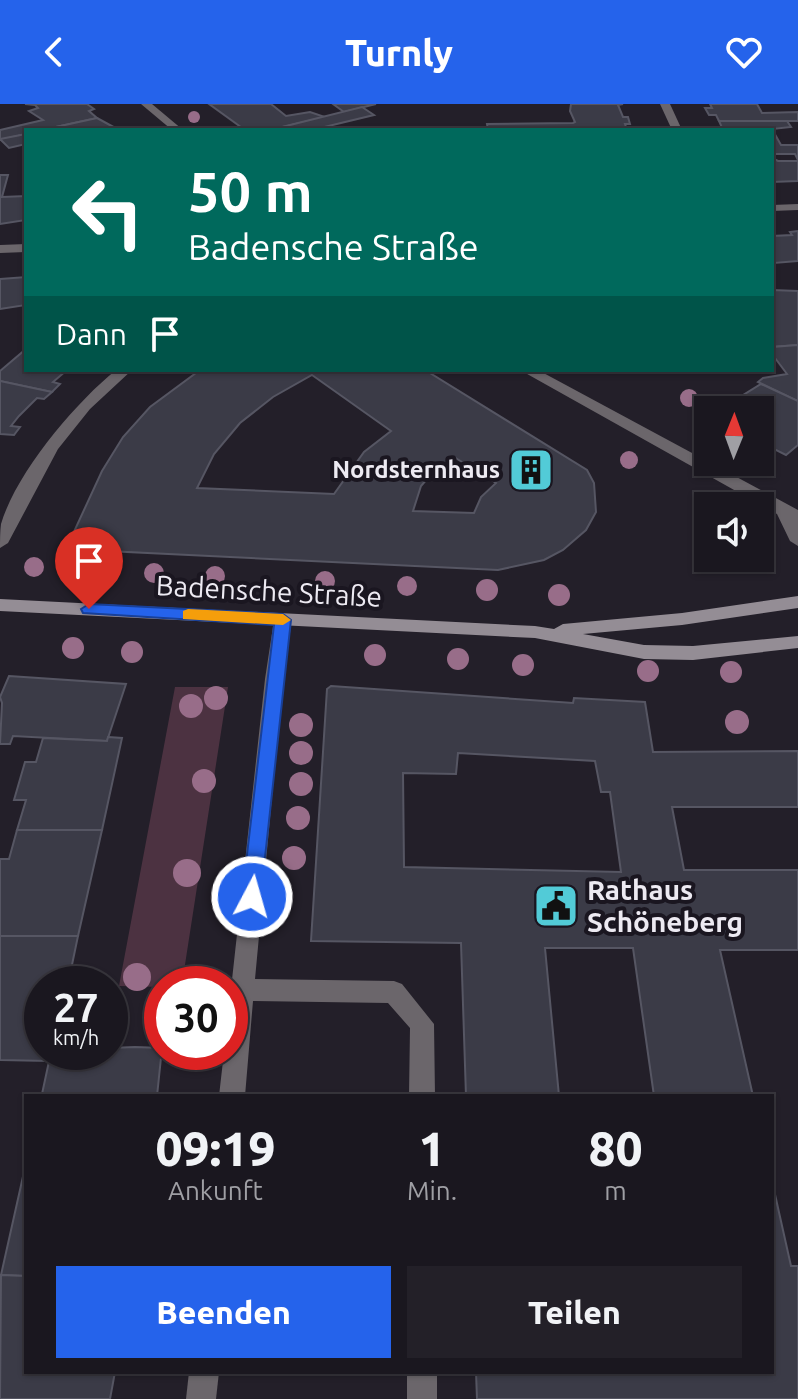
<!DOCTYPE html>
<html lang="de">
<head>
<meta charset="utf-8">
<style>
  body { margin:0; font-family:Ubuntu,sans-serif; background:#232028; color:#f1f3f6; height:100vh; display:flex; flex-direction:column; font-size:30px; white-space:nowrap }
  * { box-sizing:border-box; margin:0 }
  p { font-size:26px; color:#9f9fa4 }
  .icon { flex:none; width:44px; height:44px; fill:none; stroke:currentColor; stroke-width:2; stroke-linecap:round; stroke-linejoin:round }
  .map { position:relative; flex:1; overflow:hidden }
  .side { position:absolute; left:24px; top:990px; width:750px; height:280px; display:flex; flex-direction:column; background:#1a171f; border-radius:0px; box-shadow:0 2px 6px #0004,0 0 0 2px #38363d }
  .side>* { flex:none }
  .guide { position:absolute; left:24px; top:24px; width:750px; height:244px; border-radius:0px; box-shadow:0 2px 6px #0004,0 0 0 2px #38363d; background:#00695c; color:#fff; overflow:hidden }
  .needle { width:52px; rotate:1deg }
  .controls { position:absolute; left:694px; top:292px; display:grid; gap:16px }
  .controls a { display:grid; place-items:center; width:80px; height:80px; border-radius:0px; background:#1a171f; box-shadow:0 2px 6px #0004,0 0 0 2px #38363d; font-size:40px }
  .speed { position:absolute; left:24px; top:862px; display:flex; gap:16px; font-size:40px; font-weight:700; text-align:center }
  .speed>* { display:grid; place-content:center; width:104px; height:104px; border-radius:50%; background:#1a171f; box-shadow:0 2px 6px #0004,0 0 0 2px #38363d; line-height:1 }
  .speed small { font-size:20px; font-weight:400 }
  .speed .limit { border:12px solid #d22; background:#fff; color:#111 }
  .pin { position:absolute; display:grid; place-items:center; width:68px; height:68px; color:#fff; margin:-82px -34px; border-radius:50% 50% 50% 0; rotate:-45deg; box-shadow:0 0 8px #0007 }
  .pin .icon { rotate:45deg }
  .me { position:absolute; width:88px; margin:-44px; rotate:6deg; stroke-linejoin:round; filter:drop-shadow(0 0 6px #0008) }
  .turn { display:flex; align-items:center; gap:28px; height:168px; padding:0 32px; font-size:36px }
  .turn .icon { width:104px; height:104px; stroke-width:2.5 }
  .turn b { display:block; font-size:56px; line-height:68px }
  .then { display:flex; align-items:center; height:76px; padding:0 32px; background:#0003; gap:16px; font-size:30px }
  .eta { display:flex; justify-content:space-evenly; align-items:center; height:136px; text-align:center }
  .eta b { font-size:48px; font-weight:800; line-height:56px }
  .cta { display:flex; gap:16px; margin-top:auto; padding:16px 32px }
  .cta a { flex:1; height:92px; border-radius:0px; background:#2563eb; color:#fff; font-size:32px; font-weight:800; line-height:92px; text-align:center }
  .cta a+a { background:#232028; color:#f1f3f6 }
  header { display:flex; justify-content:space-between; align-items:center; height:104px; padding:0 32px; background:#2563eb; color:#fff; font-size:36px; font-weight:800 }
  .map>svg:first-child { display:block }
</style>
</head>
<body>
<header><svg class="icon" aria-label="back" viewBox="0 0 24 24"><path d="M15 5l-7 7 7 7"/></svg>Turnly<svg class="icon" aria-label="heart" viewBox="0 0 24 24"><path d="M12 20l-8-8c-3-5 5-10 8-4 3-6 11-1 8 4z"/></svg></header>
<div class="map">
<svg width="798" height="1295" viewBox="0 0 798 1295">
  <rect width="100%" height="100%" fill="#231f29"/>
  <path fill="#4c3241" d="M175,583H228L182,880H162V883L119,882Z"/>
  <g fill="#3b3b47" stroke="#565663" stroke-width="2" fill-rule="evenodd">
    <path d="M25,0H87L94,5L89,7L97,14L42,26H26V30L0,36V26L43,16L29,7L38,4L35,1Z"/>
    <path d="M209,0H271L286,12L310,8L325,13L270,26H245Z"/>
    <path d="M333,0H376L344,8Z"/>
    <path d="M571,0H623L618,1L623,13H628L630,20H625L627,26H488L487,20L573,19L575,18L570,7Z"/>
    <path d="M710,0H757L762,9L798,8V17H719L716,11H709L705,4H712Z"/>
    <path d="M362,3L374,11L312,26H270Z"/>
    <path d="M97,14L119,26H42Z"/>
    <path d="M719,17H787L791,23L772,25L781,41H798V56L795,50H772V26H723Z"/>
    <path d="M26,30V40L9,44L0,35Z"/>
    <path d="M772,54L778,57H798V77L772,78Z"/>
    <path d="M0,71H8L2,93L26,92V116L0,120Z"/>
    <path d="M798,127V157L774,159L772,132L792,131L790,128Z"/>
    <path d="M26,173V201L0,205V175Z"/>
    <path d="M772,186L798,187V241L772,243Z"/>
    <path d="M798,241V297L758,278L763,274L787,270L772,250V243Z"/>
    <path d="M26,245V266H67L53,278L60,280L52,288L0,277V267Z"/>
    <path d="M200,266H425L587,366L594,379L596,408L586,426L563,446L544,456L498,466L66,445L102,367L123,333L150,303ZM312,271L391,327L364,348L334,390L197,384L214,350L240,319L273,293ZM454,353L496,379L481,393L474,409L413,407L421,382L433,368Z"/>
    <path d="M0,277L52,288L44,295L37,294L19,312L11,322L20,323L14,331L0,330Z"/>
    <path d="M761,280L798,297V341L786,351L760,338V306H719Z"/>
    <path d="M9,572L126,580L107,637L13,632L10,640H0L2,599L0,593Z"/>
    <path d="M331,582L573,599L574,594L645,598L653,648L798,647V703H672L684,766H798V846H720L753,992H654L633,844H545L559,992H466L461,839L311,837L327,585ZM458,649L595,657L601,688H610L621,768L404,763L403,669L456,670Z"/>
    <path d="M108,633L122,634L102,726H17L26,696H14L25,658H36L43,634L107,637Z"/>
    <path d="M17,726H102L78,832H0V755H9Z"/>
    <path d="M0,832H78L68,880H42V948H51L49,957L0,956Z"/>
    <path d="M135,943L162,944L157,992H27L42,990L51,948H110V944Z"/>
    <path d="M26,1059V1172L1,1171Z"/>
    <path d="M772,1077L791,1162H798V1295H477L476,1268H772Z"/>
    <path d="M1,1171L26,1172V1268H115L110,1295H0Z"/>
  </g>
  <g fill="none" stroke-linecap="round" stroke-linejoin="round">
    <g fill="#6b666b" fill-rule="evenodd">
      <path d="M141,0H152L183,26H172Z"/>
      <path d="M660,0H670L682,26H672Z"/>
      <path d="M798,100V106L772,107V101Z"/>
      <path d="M26,140V148L0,149V141Z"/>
      <path d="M116,266H132L90,305L58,345L8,439L0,444C0,437 0,427 1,420C16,369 75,299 116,266Z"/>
      <path d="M520,266H538L798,406V442L790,437L777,410Z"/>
      <path d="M283,510L292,516L283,575L255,875L394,877L402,880L434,920L435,992H409L410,924L388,899L253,897L245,992H219L224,948H230V894L265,575L274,516Z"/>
      <path d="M189,1268H219L216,1295H186Z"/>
      <rect x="407" y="1268" width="30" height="27"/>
    </g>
    <path fill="#948d95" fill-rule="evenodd" d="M798,492V504L682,521L583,530L644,541L693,542L798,532V544L693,556L644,555L535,534L0,507V495L535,522L554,525L563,520L682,509Z"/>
  </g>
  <g fill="#986d89">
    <circle cx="194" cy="13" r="6"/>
    <circle cx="689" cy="294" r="9"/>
    <circle cx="629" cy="356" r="9"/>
    <circle cx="34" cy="463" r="10"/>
    <circle cx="93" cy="466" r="10"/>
    <circle cx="154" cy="469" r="10"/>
    <circle cx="215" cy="472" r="10"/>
    <circle cx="325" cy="477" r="10"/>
    <circle cx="407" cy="482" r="10"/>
    <circle cx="487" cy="486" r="11"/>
    <circle cx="559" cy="491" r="11"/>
    <circle cx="73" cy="544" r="11"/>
    <circle cx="132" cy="548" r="11"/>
    <circle cx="375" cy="551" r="11"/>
    <circle cx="458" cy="555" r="11"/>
    <circle cx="523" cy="561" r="11"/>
    <circle cx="648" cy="567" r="11"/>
    <circle cx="731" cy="568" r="11"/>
    <circle cx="216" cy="594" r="12"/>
    <circle cx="191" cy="602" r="12"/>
    <circle cx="737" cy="618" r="12"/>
    <circle cx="301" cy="621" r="12"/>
    <circle cx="301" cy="649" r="12"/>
    <circle cx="204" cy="677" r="12"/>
    <circle cx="301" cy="680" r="12"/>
    <circle cx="298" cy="714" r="12"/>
    <circle cx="294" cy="754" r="12"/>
    <circle cx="187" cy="769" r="14"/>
    <circle cx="137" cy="873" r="14"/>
  </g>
  <path fill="#2563eb" stroke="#184099" stroke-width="2" d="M89,500L283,510L291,516L260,799L252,801L245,799L242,793L274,521L83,509L81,505Z"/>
  <path fill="#f59e0b" d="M188,505L283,510L291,516L283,521L183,515V507Z"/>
  <defs>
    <g id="building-square" transform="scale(2.3)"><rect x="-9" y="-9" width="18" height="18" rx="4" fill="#52cbd7" stroke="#1a1620"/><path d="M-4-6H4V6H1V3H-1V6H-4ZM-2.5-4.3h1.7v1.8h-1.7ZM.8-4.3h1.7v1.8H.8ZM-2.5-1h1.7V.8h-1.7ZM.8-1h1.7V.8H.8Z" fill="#111"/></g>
    <g id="civic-square" transform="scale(2.3)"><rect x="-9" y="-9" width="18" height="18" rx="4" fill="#52cbd7" stroke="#1a1620"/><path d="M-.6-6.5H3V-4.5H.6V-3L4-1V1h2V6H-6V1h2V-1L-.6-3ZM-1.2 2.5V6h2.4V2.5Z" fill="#111"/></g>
  </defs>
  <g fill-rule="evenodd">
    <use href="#building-square" x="531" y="366"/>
    <use href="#civic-square" x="556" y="802"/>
  </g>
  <g text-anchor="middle" stroke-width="8" stroke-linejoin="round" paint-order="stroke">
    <g font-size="24" font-weight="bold" fill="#edeaf2" stroke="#1a1620" text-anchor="end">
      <text x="500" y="374">Nordsternhaus</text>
    </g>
    <g font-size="28" fill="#edeaf2" stroke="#1a1620">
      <text transform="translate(269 487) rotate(3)" y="10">Badensche Straße</text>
    </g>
    <g font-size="28" font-weight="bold" fill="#edeaf2" stroke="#1a1620" text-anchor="start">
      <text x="587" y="796">Rathaus<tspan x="587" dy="32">Schöneberg</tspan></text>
    </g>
  </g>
</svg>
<div class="controls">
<a><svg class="needle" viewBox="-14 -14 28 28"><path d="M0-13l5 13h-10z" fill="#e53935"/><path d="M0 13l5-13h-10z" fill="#9f9fa4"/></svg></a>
<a><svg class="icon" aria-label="sound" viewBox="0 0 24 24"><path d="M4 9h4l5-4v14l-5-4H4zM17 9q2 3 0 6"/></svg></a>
</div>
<div class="speed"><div>27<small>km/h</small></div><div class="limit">30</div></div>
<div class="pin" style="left:89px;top:505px;background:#d93025"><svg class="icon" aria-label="arrive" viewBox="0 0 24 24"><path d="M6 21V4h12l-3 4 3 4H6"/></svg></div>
<svg class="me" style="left:252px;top:793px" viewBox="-20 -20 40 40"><circle r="17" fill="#2563eb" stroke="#fff" stroke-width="3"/><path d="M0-11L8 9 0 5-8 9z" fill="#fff"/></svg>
<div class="guide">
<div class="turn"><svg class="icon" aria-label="left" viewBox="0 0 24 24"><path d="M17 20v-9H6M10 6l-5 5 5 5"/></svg><div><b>50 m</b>Badensche Straße</div></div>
<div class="then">Dann<svg class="icon" aria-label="arrive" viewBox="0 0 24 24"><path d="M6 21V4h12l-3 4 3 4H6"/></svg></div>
</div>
<section class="side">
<div class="eta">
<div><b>09:19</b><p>Ankunft</p></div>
<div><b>1</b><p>Min.</p></div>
<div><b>80</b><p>m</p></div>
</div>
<div class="cta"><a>Beenden</a><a>Teilen</a></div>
</section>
</div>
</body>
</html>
